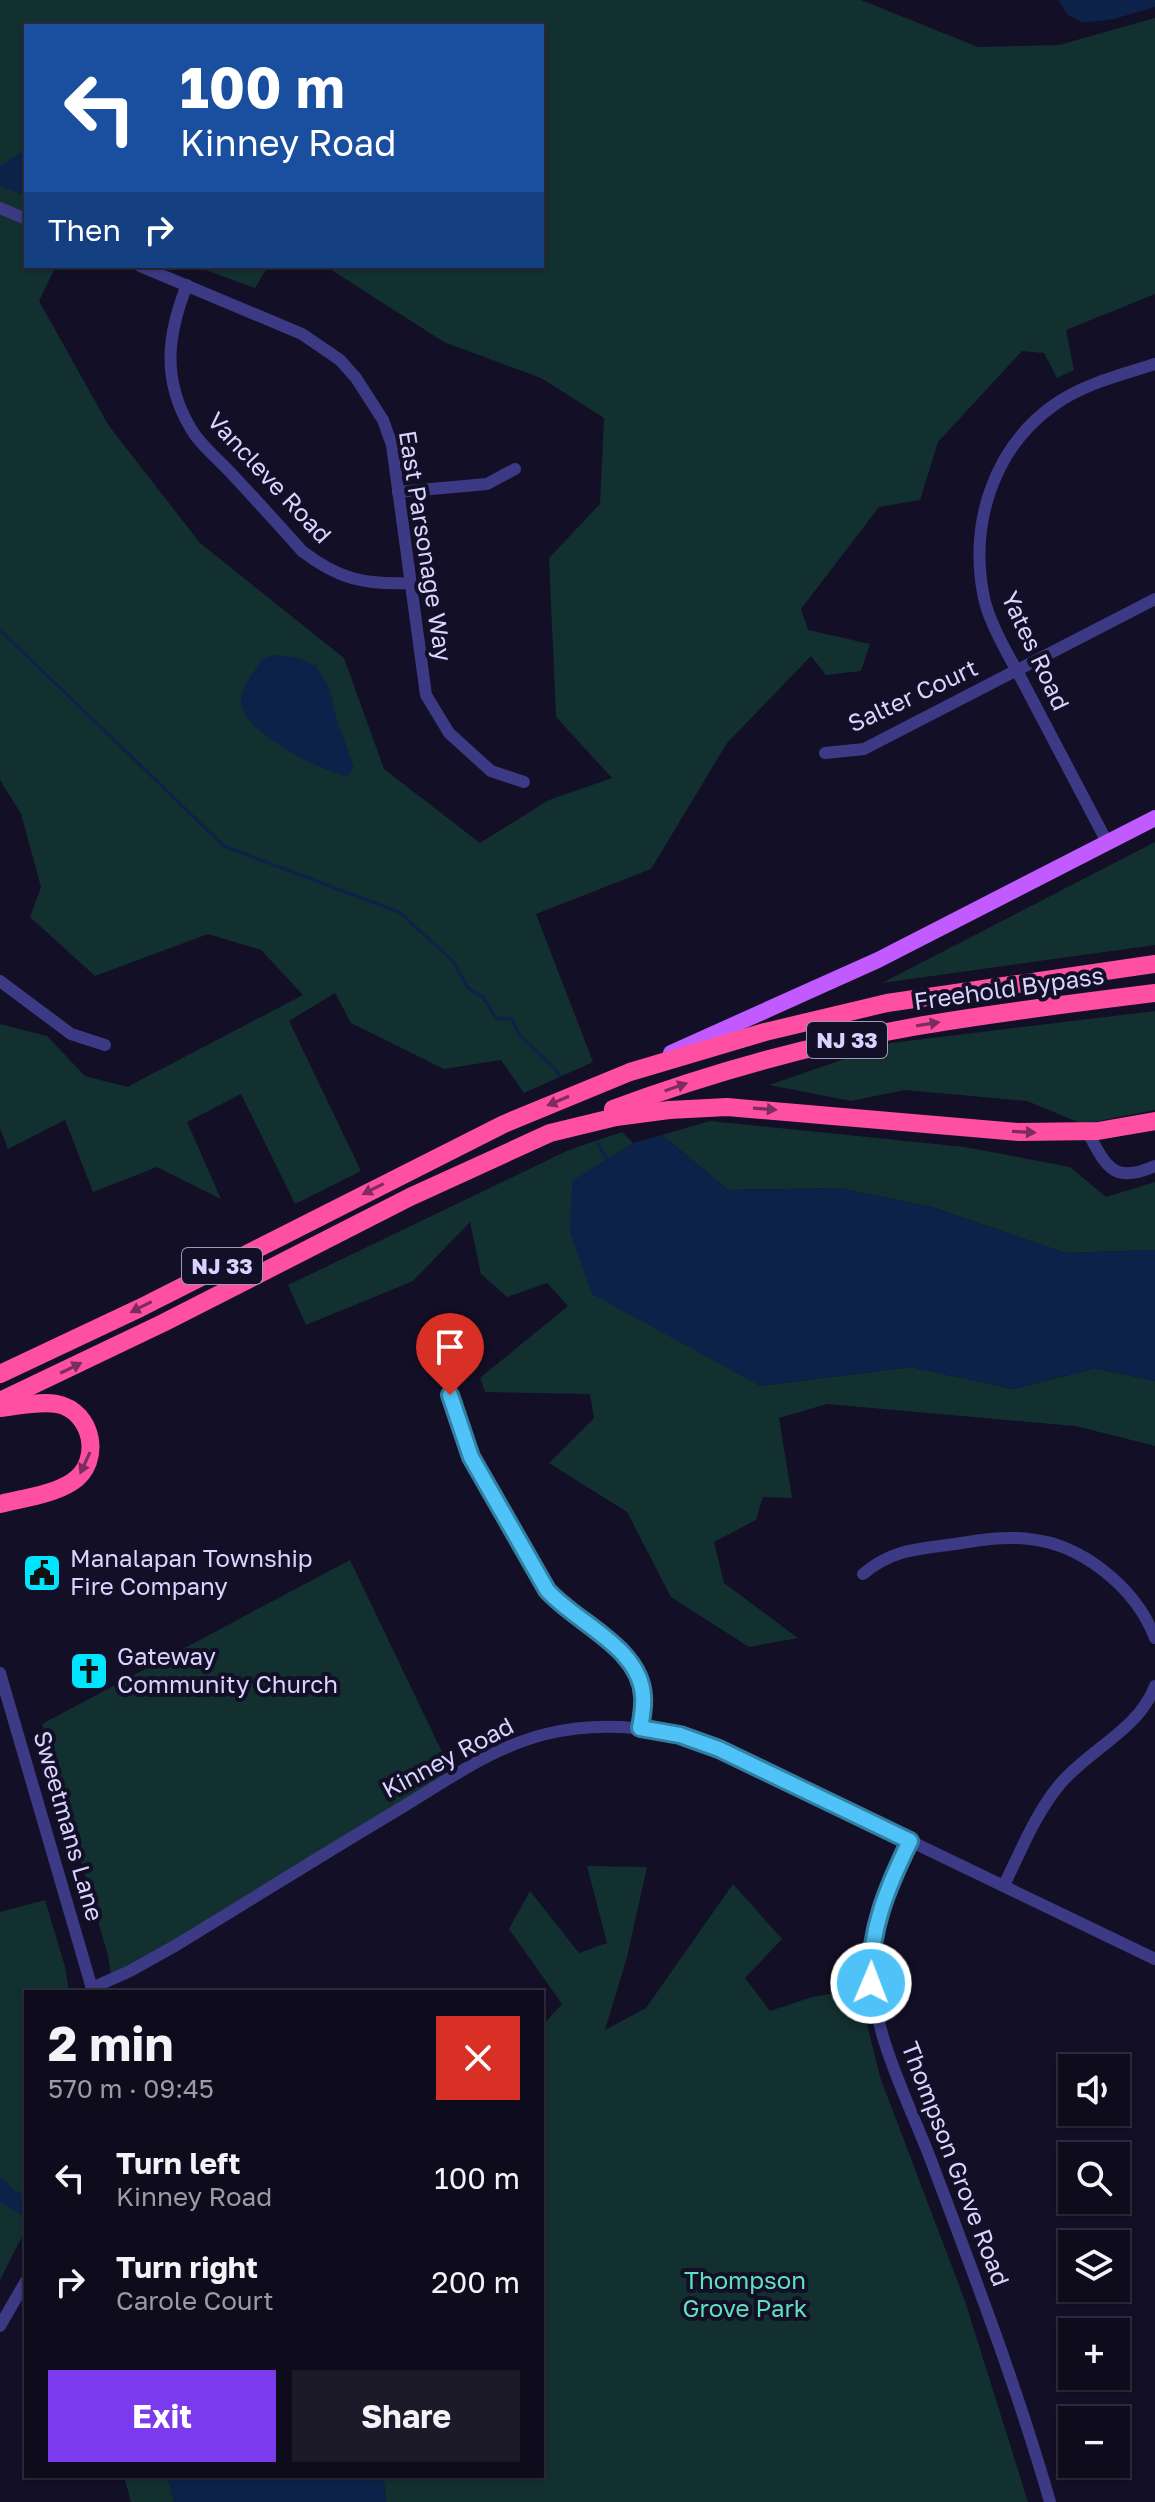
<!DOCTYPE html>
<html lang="en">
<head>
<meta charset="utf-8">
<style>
  body { margin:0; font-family:"Golos Text",sans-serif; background:#1c1929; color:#f1f3f6; height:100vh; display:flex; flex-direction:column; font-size:30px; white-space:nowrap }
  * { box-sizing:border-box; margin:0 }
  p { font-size:26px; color:#9b9ba3 }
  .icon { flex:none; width:44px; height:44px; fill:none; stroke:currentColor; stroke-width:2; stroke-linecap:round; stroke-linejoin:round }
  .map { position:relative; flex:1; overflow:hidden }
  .side { position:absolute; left:24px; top:1990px; width:520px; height:488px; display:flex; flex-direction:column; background:#0e0b1c; border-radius:0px; box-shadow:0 2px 6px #0004,0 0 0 2px #2e2b3b }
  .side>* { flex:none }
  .banner { position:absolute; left:24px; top:24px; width:520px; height:244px; border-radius:0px; box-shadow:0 2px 6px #0004,0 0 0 2px #2e2b3b; background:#1a4fa0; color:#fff; overflow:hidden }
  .tools { position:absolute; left:1058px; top:2054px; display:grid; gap:16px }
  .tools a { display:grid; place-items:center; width:72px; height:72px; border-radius:0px; background:#0e0b1c; box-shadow:0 2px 6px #0004,0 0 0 2px #2e2b3b; font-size:40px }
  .pin { position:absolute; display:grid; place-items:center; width:68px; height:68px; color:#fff; margin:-82px -34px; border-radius:50% 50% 50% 0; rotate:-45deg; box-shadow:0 0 8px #0007 }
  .pin .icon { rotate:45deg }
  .me { position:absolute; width:88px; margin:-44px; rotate:1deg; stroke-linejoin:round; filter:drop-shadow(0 0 6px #0008) }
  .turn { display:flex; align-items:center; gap:28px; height:168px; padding:0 24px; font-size:36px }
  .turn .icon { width:104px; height:104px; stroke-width:2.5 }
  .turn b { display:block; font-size:56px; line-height:68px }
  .then { display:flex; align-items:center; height:76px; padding:0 24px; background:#0003; gap:16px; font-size:30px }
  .round { display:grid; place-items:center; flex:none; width:84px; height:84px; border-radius:0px; background:#1c1929 }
  .overview { display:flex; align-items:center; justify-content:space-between; height:136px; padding:0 24px }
  h1 { font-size:48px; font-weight:700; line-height:60px }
  .button { display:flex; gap:16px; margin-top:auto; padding:16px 24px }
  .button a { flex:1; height:92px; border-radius:0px; background:#7c3aed; color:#fff; font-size:32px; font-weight:700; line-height:92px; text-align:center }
  .button a+a { background:#1c1929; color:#f1f3f6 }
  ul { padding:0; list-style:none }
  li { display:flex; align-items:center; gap:24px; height:104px; padding:0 24px }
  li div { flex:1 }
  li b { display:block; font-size:30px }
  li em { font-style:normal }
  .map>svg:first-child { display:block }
</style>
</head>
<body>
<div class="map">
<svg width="1155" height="2502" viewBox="0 0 1155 2502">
  <rect width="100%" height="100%" fill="#130f26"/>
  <g fill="#12302f" fill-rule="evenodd">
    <path d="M0,0H861L978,47L1059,45L1155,18V294L1066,330L1074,370L1057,378L1044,353L1022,351L938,442L920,500L879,507L801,609L808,630L870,644L861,671L826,675L811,656L727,743L651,869L536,914L593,1062L524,1093L501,1060L444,1069L351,1023L335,993L289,1021L361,1171L295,1204L241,1094L187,1122L221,1199L157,1167L93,1192L65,1120L8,1149L0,1128V1024L47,1036L85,1076L127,1087L303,995L261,950L208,934L95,976L30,917L41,887L21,814L0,780ZM26,26H542V266H325L444,342L541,378L604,418L600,504L549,558L556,717L612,778L549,800L480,843L384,769L344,658L200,543L109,426L39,301L56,266H26Z"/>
    <path d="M194,266H268L255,288Z"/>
    <path d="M1155,842V945L882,983Z"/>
    <path d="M1155,1011V1110L1083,1124L1027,1101L905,1090L851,1101L769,1085L891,1043Z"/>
    <path d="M710,1121L965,1147L1070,1167L1106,1197L1155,1182V1250L1065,1253L932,1207L838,1188L728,1190L662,1135Z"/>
    <path d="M622,1132L633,1143L572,1182L760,1386L911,1367L1013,1389L1095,1368L1155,1381V1446L1075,1426L827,1404L779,1418L792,1498L763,1497L756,1520L714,1542L724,1583L798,1638L749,1647L671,1597L627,1512L549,1463L594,1418L590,1394L485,1392L480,1378L568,1306L547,1283L507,1297L481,1274L470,1222L413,1281L306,1325L288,1285L569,1150Z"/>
    <path d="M350,1560L454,1777L112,1980L108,1956L42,1724Z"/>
    <path d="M587,1866L647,1867L627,1957L605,2030L646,2008L733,1884L782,1939L745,1978L770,2011L812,1997L864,1988L861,1999L880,2077L965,2301L1028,2502H386L384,2483L377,2476H542V2026L562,2004L509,1929L530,1891L579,1953L607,1943Z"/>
    <path d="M45,1900L65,1967L69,1992H26V2229L0,2280V1912Z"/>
    <path d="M124,2476H167L174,2502H131Z"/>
  </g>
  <g fill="#0c2248">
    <path d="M1058,0H1155V7L1114,19L1082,23L1067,14Z"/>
    <path d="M26,149V196L0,186V166Z"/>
    <path d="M275,655L298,658L316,666L329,686L338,724L354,766L348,777C322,771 237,731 241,698C243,685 256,670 262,659Z"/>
    <path d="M662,1135L728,1190L838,1188L932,1207L1065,1253L1155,1250V1381L1095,1368L1013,1389L911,1367L760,1386L592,1294L570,1232L572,1181L633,1143Z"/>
    <path d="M167,2476H377L384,2483L386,2502H174Z"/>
  </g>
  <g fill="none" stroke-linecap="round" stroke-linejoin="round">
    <g stroke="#0c2248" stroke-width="3">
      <path d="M0,630L224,846L399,912L452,960L468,988L483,997L496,1018L512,1019L519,1034L556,1070L559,1076"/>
      <path d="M598,1144L607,1159"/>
    </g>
    <path stroke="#0c2248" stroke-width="18" d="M0,2187L5,2195L26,2207"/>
    <g stroke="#3d3a85" stroke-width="12">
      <path d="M0,208L26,219"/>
      <path d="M140,266L302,334L340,360L356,378L383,420L392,445L426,695L449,733L491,771L524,782"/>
      <path d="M187,285C167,335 162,379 190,427C199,444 218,459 231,473C255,499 279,525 302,551C338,579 365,585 410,583"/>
      <path d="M398,492L487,484L515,469"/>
      <path d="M825,753L864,749L1155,599"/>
      <path d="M1107,842C1080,790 1052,738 1025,686C1012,661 990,626 984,598C969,526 992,449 1054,405C1083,384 1121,375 1155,364"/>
      <path d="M0,981L71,1034L105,1045"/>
      <path d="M1087,1131C1106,1166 1113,1185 1155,1166"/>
      <path d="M450,1395L471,1457L547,1590C576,1623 640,1647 643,1696C644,1706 642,1717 640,1728"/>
      <path d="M863,1574C893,1549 918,1549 955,1544C980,1540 1004,1536 1029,1539C1082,1544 1136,1588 1155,1638"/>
      <path d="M0,1673L93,1992"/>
      <path d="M910,1841C890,1881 870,1921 871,1967C872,2034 909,2102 932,2163C974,2275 1017,2387 1050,2502"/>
      <path d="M1004,1885C1021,1851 1036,1812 1061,1783C1090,1749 1139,1729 1155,1686"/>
      <path d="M92,1988L130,1971L173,1947C249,1901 325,1853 401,1808C447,1780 493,1747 546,1734C604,1720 664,1727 719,1749L1155,1959"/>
      <path d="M0,2326L26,2281"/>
    </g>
    <path stroke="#c25bff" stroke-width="16" d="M671,1053L878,960L1155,818"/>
    <g stroke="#ff4fa3" stroke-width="18">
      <path d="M613,1109C710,1073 810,1045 913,1027C993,1013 1074,1003 1155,993"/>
      <path d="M0,1374L140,1308L504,1124L630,1072L765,1032L887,1003L1155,964"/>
      <path d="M0,1401L163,1323L410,1197L550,1133L616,1117L669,1110L727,1107L1019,1132L1098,1131L1155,1121"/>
      <path d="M0,1408C18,1406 39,1401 57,1404C93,1411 103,1462 72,1482C52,1495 23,1498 0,1504"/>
    </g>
  </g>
  <defs><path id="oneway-solid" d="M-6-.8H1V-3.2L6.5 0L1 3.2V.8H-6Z" transform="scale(2)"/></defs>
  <g fill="#7d2c5e">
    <use href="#oneway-solid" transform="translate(928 1024) rotate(-9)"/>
    <use href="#oneway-solid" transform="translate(676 1087) rotate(-19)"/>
    <use href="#oneway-solid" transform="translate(558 1101) rotate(157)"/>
    <use href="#oneway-solid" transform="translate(765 1109) rotate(4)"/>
    <use href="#oneway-solid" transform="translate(1024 1132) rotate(3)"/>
    <use href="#oneway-solid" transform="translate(373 1189) rotate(153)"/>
    <use href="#oneway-solid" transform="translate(141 1307) rotate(153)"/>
    <use href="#oneway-solid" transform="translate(71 1368) rotate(-26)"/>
    <use href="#oneway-solid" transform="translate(85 1463) rotate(115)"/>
  </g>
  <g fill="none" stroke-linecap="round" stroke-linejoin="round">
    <g stroke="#337fa1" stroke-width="20">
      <path id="route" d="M450,1395L471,1457L547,1590C576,1623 640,1647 643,1696C644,1706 642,1717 640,1728L680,1735L719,1749L910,1841C887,1888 869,1930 871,1983"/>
    </g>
    <use href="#route" stroke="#4fc3f7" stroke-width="14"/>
  </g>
  <defs>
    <g id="civic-square" transform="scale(2)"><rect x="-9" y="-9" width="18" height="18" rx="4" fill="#00e5ff" stroke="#130f26"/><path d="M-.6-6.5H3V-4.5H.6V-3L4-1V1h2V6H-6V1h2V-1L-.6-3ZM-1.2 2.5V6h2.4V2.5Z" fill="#111"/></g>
    <g id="church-square" transform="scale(2)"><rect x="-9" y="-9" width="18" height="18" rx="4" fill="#00e5ff" stroke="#130f26"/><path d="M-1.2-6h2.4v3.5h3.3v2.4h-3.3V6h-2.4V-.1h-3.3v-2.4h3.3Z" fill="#111"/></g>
  </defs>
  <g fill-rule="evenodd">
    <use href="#civic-square" x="42" y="1573"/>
    <use href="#church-square" x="89" y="1671"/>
  </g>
  <g text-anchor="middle" stroke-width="8" stroke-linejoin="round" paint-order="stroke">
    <g fill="#130f26" stroke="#9e99be" stroke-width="2">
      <rect x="807" y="1022" width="80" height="36" rx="6"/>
      <rect x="182" y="1248" width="80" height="36" rx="6"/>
    </g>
    <g font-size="22" font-weight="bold" fill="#d9d4ff">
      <text x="847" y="1048">NJ 33</text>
      <text x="222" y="1274">NJ 33</text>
    </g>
    <g font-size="24" fill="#d9d4ff" stroke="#130f26">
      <text transform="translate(269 478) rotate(47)" y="8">Vancleve Road</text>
      <text transform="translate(425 546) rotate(81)" y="8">East Parsonage Way</text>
      <text transform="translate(1035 651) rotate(65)" y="8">Yates Road</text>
      <text transform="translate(913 696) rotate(-25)" y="8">Salter Court</text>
      <text transform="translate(1009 989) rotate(-8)" y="8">Freehold Bypass</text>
      <text transform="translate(448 1758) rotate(-28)" y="8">Kinney Road</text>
      <text transform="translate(68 1826) rotate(74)" y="8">Sweetmans Lane</text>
      <text transform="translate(955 2164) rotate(69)" y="8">Thompson Grove Road</text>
    </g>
    <g font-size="24" fill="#d9d4ff" stroke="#130f26" text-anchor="start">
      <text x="70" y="1567">Manalapan Township<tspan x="70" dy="28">Fire Company</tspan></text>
      <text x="117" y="1665">Gateway<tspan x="117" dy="28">Community Church</tspan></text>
    </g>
    <g font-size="24" fill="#5fe0c0" stroke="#130f26">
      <text x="745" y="2289">Thompson<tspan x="745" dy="28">Grove Park</tspan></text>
    </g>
  </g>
</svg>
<div class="tools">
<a><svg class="icon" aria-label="sound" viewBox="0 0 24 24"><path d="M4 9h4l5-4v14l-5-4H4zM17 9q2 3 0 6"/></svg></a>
<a><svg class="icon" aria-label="search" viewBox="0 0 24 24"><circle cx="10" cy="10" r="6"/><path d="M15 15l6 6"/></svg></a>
<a><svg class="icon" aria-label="layers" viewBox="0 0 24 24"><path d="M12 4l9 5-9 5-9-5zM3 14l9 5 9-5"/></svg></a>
<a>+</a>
<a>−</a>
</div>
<div class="pin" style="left:450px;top:1395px;background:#d93025"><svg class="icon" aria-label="arrive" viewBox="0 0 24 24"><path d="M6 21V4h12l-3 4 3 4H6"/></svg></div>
<svg class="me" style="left:871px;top:1983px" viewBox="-20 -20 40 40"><circle r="17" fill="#4fc3f7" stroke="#fff" stroke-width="3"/><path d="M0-11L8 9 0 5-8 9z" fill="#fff"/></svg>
<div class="banner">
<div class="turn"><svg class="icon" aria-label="left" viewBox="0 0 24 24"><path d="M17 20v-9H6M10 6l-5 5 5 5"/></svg><div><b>100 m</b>Kinney Road</div></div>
<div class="then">Then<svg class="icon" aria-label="right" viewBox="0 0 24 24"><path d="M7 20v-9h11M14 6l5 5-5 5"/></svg></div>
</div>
<section class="side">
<div class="overview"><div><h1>2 min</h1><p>570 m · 09:45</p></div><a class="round" style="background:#d93025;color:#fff"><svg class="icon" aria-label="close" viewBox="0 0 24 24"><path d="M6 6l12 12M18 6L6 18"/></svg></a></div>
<ul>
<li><svg class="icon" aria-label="left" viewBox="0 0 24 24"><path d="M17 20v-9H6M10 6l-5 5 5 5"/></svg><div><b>Turn left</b><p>Kinney Road</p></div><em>100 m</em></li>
<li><svg class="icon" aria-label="right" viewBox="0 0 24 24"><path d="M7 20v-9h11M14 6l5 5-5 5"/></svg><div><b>Turn right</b><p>Carole Court</p></div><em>200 m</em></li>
</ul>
<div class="button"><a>Exit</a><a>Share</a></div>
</section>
</div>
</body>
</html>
